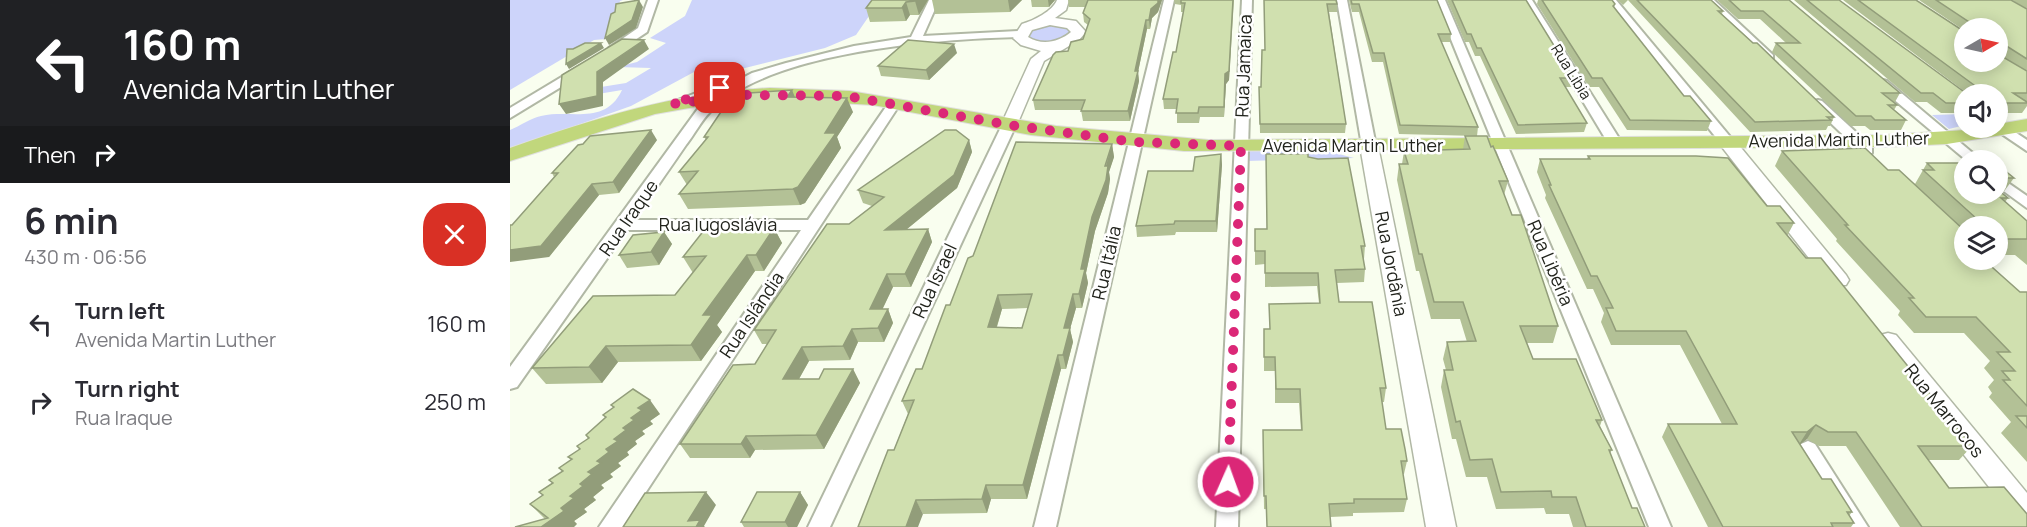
<!DOCTYPE html>
<html lang="en">
<head>
<meta charset="utf-8">
<style>
  body { margin:0; font-family:Manrope,sans-serif; background:#f2f2f3; color:#2b2b33; height:100vh; display:flex; flex-direction:column; font-size:22px; white-space:nowrap }
  * { box-sizing:border-box; margin:0 }
  p { font-size:20px; color:#7c7c81 }
  .icon { flex:none; width:33px; height:33px; fill:none; stroke:currentColor; stroke-width:2; stroke-linecap:round; stroke-linejoin:round }
  .map { position:relative; flex:1; overflow:hidden }
  .drawer { display:flex; flex-direction:column; background:#fff; width:510px }
  .drawer>* { flex:none }
  .top-card { background:#202124; color:#fff; overflow:hidden }
  .needle { width:39px; rotate:81deg }
  .tools { position:absolute; left:1444px; top:18px; display:grid; gap:12px }
  .tools a { display:grid; place-items:center; width:54px; height:54px; border-radius:50%; background:#fff; box-shadow:0 3px 15px #0003; font-size:30px }
  .pin { position:absolute; display:grid; place-items:center; width:51px; height:51px; color:#fff; margin:-26px; border-radius:12px; box-shadow:0 3px 9px #0006 }
  .me { position:absolute; width:66px; margin:-33px; rotate:2deg; stroke-linejoin:round; filter:drop-shadow(0 0 4px #0008) }
  .turn { display:flex; align-items:center; gap:21px; height:126px; padding:0 24px; font-size:27px }
  .turn .icon { width:78px; height:78px; stroke-width:2.5 }
  .turn b { display:block; font-size:42px; line-height:51px }
  .then { display:flex; align-items:center; height:57px; padding:0 24px; background:#0003; gap:12px; font-size:22px }
  .round { display:grid; place-items:center; flex:none; width:63px; height:63px; border-radius:24px; background:#f2f2f3 }
  .head { display:flex; align-items:center; justify-content:space-between; height:102px; padding:0 24px }
  h1 { font-size:36px; font-weight:700; line-height:45px }
  ul { padding:0; list-style:none }
  li { display:flex; align-items:center; gap:18px; height:78px; padding:0 24px }
  li div { flex:1 }
  li b { display:block; font-size:22px }
  li em { font-style:normal }
  main { display:flex; flex:1; min-height:0 }
  .map>svg:first-child { display:block }
</style>
</head>
<body>
<main>
<section class="drawer">
<div class="top-card">
<div class="turn"><svg class="icon" aria-label="left" viewBox="0 0 24 24"><path d="M17 20v-9H6M10 6l-5 5 5 5"/></svg><div><b>160 m</b>Avenida Martin Luther</div></div>
<div class="then">Then<svg class="icon" aria-label="right" viewBox="0 0 24 24"><path d="M7 20v-9h11M14 6l5 5-5 5"/></svg></div>
</div>
<div class="head"><div><h1>6 min</h1><p>430 m · 06:56</p></div><a class="round" style="background:#d93025;color:#fff"><svg class="icon" aria-label="close" viewBox="0 0 24 24"><path d="M6 6l12 12M18 6L6 18"/></svg></a></div>
<ul>
<li><svg class="icon" aria-label="left" viewBox="0 0 24 24"><path d="M17 20v-9H6M10 6l-5 5 5 5"/></svg><div><b>Turn left</b><p>Avenida Martin Luther</p></div><em>160 m</em></li>
<li><svg class="icon" aria-label="right" viewBox="0 0 24 24"><path d="M7 20v-9h11M14 6l5 5-5 5"/></svg><div><b>Turn right</b><p>Rua Iraque</p></div><em>250 m</em></li>
</ul>
</section>
<div class="map">
<svg width="1517" height="527" viewBox="0 0 1517 527">
  <rect width="100%" height="100%" fill="#f9feef"/>
  <g fill="#cdd4fa">
    <path d="M0,0H113L110,1L100,32L109,38L84,40L0,90Z"/>
    <path d="M182,0H370L346,35L315,48L231,69L197,65L121,106L0,149V130C10,126 21,118 31,116C61,109 95,126 112,90L52,100L66,91L116,83L141,68L107,67L127,62L156,43L140,38L175,16Z"/>
    <path d="M547,24L564,30L559,39L529,43L517,37L523,29Z"/>
    <path d="M1455,114V125L1439,129L1422,115Z"/>
    <path d="M737,148L821,152L844,158L737,161Z"/>
  </g>
  <g fill="none" stroke-linecap="round" stroke-linejoin="round">
    <g stroke="#b1b8a5" stroke-width="4">
      <g id="minor">
        <path d="M138,0H148L137,32L107,52H99V48L128,28Z"/>
        <path d="M419,0H429L413,36L510,31L516,34L510,37C428,39 259,51 200,112C191,121 184,135 176,145C159,170 141,195 124,220H298L380,101H388L390,104L113,527H89L291,230H117L7,387L0,389V367L190,106L209,92L166,107L160,103L212,83L221,84L242,73L276,63L344,46L401,37Z"/>
        <path d="M654,0H664L546,527H524Z"/>
        <path d="M732,0H742L728,527H706Z"/>
        <path d="M827,0H837L866,146L859,150L852,146Z"/>
        <path d="M925,0H935L1161,527H1139Z"/>
        <path d="M1012,0H1022L1112,143L1110,146L1105,147L1098,143Z"/>
        <path d="M1096,0H1106L1222,139V145H1212Z"/>
        <path d="M1193,0H1204L1263,55V59H1255Z"/>
        <path d="M70,66L74,67V73L0,118V108Z"/>
        <path d="M1373,80L1377,81L1471,160H1456L1369,87V81Z"/>
        <path d="M1308,100L1312,101L1362,147V153H1352L1304,107V101Z"/>
        <path d="M499,121L506,125L320,527H298L492,125Z"/>
        <path d="M1488,121L1517,140V151L1483,128H1488Z"/>
        <path d="M1488,176L1517,196V208L1488,187Z"/>
        <path d="M1298,441L1305,444L1358,527H1335L1288,450L1291,444Z"/>
      </g>
    </g>
    <g stroke="#b1b8a5" stroke-width="3">
      <g id="tertiary">
        <path d="M547,0H559L556,10L545,18L566,21L576,32L569,40L534,61L507,125L505,129H493L491,125L521,59L531,51L511,45L503,38L512,24C523,21 543,11 547,0ZM540,25L557,28L561,32C549,42 532,46 518,37L522,30Z"/>
        <path d="M1217,137L1223,138L1336,275L1339,280L1336,285H1320L1208,142Z"/>
        <path d="M859,141L868,146L946,527H916L850,146Z"/>
        <path d="M1378,333L1386,335L1517,493V527L1507,523L1370,347L1366,341L1370,335Z"/>
      </g>
    </g>
    <g stroke="#e0e0df" stroke-width="2">
      <path id="primary" d="M260,88L340,91L546,126L699,140L1374,135L1488,128V124L1517,119V131L1437,144L1374,147L674,151L521,135L363,105L279,100L202,104L145,114L0,161V148C90,117 164,93 260,88Z"/>
    </g>
    <use href="#minor" fill="#fff" fill-rule="evenodd"/>
    <use href="#tertiary" fill="#fff" fill-rule="evenodd"/>
    <use href="#primary" fill="#c1d77c" fill-rule="evenodd"/>
  </g>
  <g fill="#b3c196" fill-rule="evenodd">
    <path d="M362,0H418L409,15H400L396,21L360,22L356,8Z"/>
    <path d="M422,0H512L500,12L425,14Z"/>
    <path d="M521,0H545L539,7H522Z"/>
    <path d="M558,0H652L648,12L642,18L640,29H637L628,72L629,81L620,121H573L571,110H525L523,100L558,51L573,39L578,25L574,22L573,13L576,7H559Z"/>
    <path d="M664,0H724L719,80L716,84L714,117H690L689,123H667V109H654L653,99L666,52L673,12H671V5L665,4Z"/>
    <path d="M754,0L827,4V12H819L836,124L835,133H750L749,87H751L755,50Z"/>
    <path d="M839,0H927L941,34L940,42H931L968,127L967,136L889,134L873,62H862L849,12H842Z"/>
    <path d="M937,0H1016L1064,78L1062,87H1055L1077,123L1074,132L1006,134L970,56H965L959,42H955Z"/>
    <path d="M1028,0H1102L1105,4L1104,8L1174,96L1201,121L1197,131L1117,130L1089,87H1079L1027,4Z"/>
    <path d="M1108,0H1201L1213,11L1212,14L1324,117L1320,126H1318L1316,130L1240,132L1118,0L1113,5Z"/>
    <path d="M1207,0H1279L1390,93L1385,102H1383L1387,105L1384,110L1396,120L1391,130H1360L1355,126H1341L1262,52L1266,43H1276L1250,19H1228Z"/>
    <path d="M1284,0H1329L1455,94V113H1431L1417,102H1405Z"/>
    <path d="M1333,0H1406L1455,62L1488,28H1455V31L1409,0H1501L1512,6L1502,0H1517V106L1512,113H1488V94H1458Z"/>
    <path d="M447,53L419,80L371,76L368,66Z"/>
    <path d="M282,90L285,97L343,112L327,137L331,148L295,203L290,205L178,209L169,194L177,185L169,172L196,140L194,137Z"/>
    <path d="M955,136L998,181L994,195L1048,326L1043,343H1017L1023,359L1092,420L1090,426L1102,450L1100,453L1122,508L1135,527H1063L1059,514H1036L1034,508L986,509L977,477H956L946,439H942L931,387L934,370H936L933,359L937,342H957L950,319H921L909,271H906L887,180L889,164H892L894,151L953,149Z"/>
    <path d="M147,140L109,193L89,195L39,257L2,225L44,177L42,173Z"/>
    <path d="M459,140L462,152L447,188L397,229H418L422,242L401,287H383L372,309H378L383,323L374,342H348L340,360L299,361L289,379H309L343,369L350,383L314,449L245,450L240,458H180L170,444L245,364L257,344H252L244,330L339,224L362,206L353,203L348,190Z"/>
    <path d="M602,144L604,157L599,172L600,179L598,193L585,231L576,273L578,283L572,308H566L560,329L563,342L556,369H551L517,499H481L477,513L413,514L378,450H384L398,414L392,401L412,369L463,256ZM518,308L512,328L487,327L492,309Z"/>
    <path d="M1272,151L1378,170L1405,184L1417,163L1488,194V165L1504,178L1492,194L1498,198L1495,202L1517,221V265L1505,255H1488V226H1455V260L1510,292H1517V462L1491,433L1501,422L1479,397L1482,393L1478,387L1484,380L1474,368L1480,361L1454,333H1404L1388,315L1390,311L1326,241L1327,239L1265,166Z"/>
    <path d="M711,154L712,165L707,232H666L665,235L627,237L626,226L683,171Z"/>
    <path d="M1078,156L1257,206L1284,223L1277,236L1296,258L1462,446L1449,460H1418L1439,488L1517,527H1390L1336,446H1309L1297,439L1290,444L1312,479L1342,512L1339,516L1344,523L1341,527H1198L1152,437L1158,424H1212L1170,345H1101L1091,322L1094,313L1083,289H1077L1035,198L1036,195L1027,172L1030,159H1077Z"/>
    <path d="M798,157L855,246L854,259H853L855,269L854,282L827,283L829,302L876,388L874,402H872L876,429L897,461L894,474H893L897,499L894,512L843,513V516L820,517L754,509L753,430H791L789,403H765V371H754V329H759L809,303L807,286L755,287V264L745,265V229H757Z"/>
    <path d="M264,228L272,243L254,271H245L207,325L212,332L191,361L108,362L92,383L36,384L22,368L165,295L183,273L173,257Z"/>
    <path d="M154,232L162,244L149,265L117,268L109,255Z"/>
    <path d="M101,405L150,414L140,421L143,424L132,431L135,434L125,441L127,444L117,452L119,455L108,463L111,466L100,474L103,477L91,485L94,488L83,497L86,500L74,509L77,512L64,521L67,524L35,519L20,504L33,495L29,492L42,483L39,480L52,472L49,468L61,460L58,457L70,449L67,446L78,439L76,435L95,418L93,415L103,408Z"/>
    <path d="M290,492L298,505L287,527H234L231,522Z"/>
  </g>
  <g fill="#929d7a">
    <path d="M129,0L133,7L126,28L99,45L95,38Z"/>
    <path d="M406,0H418L409,15L405,1Z"/>
    <path d="M498,0H512L500,12Z"/>
    <path d="M538,0H545L539,7Z"/>
    <path d="M648,0H652L648,12L642,18L640,29L639,20L641,9Z"/>
    <path d="M723,0L719,80L716,84L714,117L715,74Z"/>
    <path d="M396,2L400,15L396,21L392,8Z"/>
    <path d="M636,20L637,29L628,72L629,81L620,121L618,111L625,71Z"/>
    <path d="M134,40L139,49L93,82V106L56,114L49,104L87,72Z"/>
    <path d="M91,43L94,48L59,69L56,64Z"/>
    <path d="M444,44L447,53L419,80L416,70Z"/>
    <path d="M282,90L288,105L277,97Z"/>
    <path d="M337,98L343,112L327,137L331,148L295,203L290,205L283,189L315,133Z"/>
    <path d="M141,130L147,140L109,193L103,182Z"/>
    <path d="M459,140L462,152L447,188L380,243L375,230Z"/>
    <path d="M602,144L604,157L599,172L600,179L598,193L585,231L576,273L578,283L572,308L569,294L571,269L582,217Z"/>
    <path d="M711,154L712,165L707,232L706,221Z"/>
    <path d="M82,184L89,195L39,257L0,262V250Z"/>
    <path d="M264,228L272,243L254,271L246,255Z"/>
    <path d="M418,229L422,242L401,287L395,274Z"/>
    <path d="M154,232L162,244L149,265L141,252Z"/>
    <path d="M237,255L245,271L207,325L212,332L191,361L181,345L193,315Z"/>
    <path d="M377,274L383,287L366,323L360,309Z"/>
    <path d="M563,294L566,308L560,329L563,342L556,369L553,355L554,328Z"/>
    <path d="M488,295L492,309L482,342L478,327Z"/>
    <path d="M378,309L383,323L374,342L368,328Z"/>
    <path d="M342,329L348,342L340,360L333,346Z"/>
    <path d="M96,346L108,362L92,383L79,367Z"/>
    <path d="M292,347L299,361L281,393L273,379Z"/>
    <path d="M548,355L551,369L517,499L513,485Z"/>
    <path d="M343,369L350,383L314,449L306,435Z"/>
    <path d="M140,400L150,414L140,421L143,424L132,431L135,434L125,441L127,444L117,452L119,455L108,463L111,466L100,474L103,477L91,485L94,488L83,497L86,500L74,509L77,512L64,521L67,524L64,527H31L51,508L128,408Z"/>
    <path d="M1306,425L1297,439L1288,446L1297,432Z"/>
    <path d="M236,436L245,450L240,458L231,444Z"/>
    <path d="M476,485L481,499L477,513L472,499Z"/>
    <path d="M196,492L206,505L194,526L195,527H183L178,521Z"/>
    <path d="M290,492L298,505L287,527H278L275,522Z"/>
    <path d="M406,500L413,514L408,527H396Z"/>
  </g>
  <g fill="#d0e0af" stroke="#929d7a" stroke-width="1.5" fill-rule="evenodd">
    <path d="M129,0L122,20L95,38L101,14L105,12L106,4Z"/>
    <path d="M362,0H406L405,1L396,2L392,8H356Z"/>
    <path d="M578,0H648V3L641,9L639,20H636L625,71H628L618,111H571L575,100H523L543,55L546,52L558,51L561,42L573,39L580,19L573,13Z"/>
    <path d="M671,0H723L719,71L715,74L714,107H689L688,113H666L668,99H653L663,52H666L675,3H671Z"/>
    <path d="M754,0H826L827,4H817L836,124H750L749,87H751L752,50H755Z"/>
    <path d="M841,0H927L941,34H928L968,127L890,125L874,53H863L849,4H842Z"/>
    <path d="M942,0H1016L1064,78H1050L1077,123L1008,125L971,48H967L961,34H957Z"/>
    <path d="M1032,0H1102L1105,4L1103,6L1174,96H1180L1201,121L1120,120L1092,78H1082Z"/>
    <path d="M1127,0H1201L1213,11H1208L1243,43H1247L1324,117H1317L1321,120L1245,122Z"/>
    <path d="M1219,0H1279L1390,93H1372L1387,105H1378L1396,120H1365L1361,116H1346L1266,43H1290L1253,11H1231Z"/>
    <path d="M1297,0H1329L1457,94H1455V103H1436L1423,93H1411Z"/>
    <path d="M1348,0H1406L1455,32V62H1488V54L1517,71V93H1503L1517,102V103H1488V94H1463L1464,85Z"/>
    <path d="M1426,0H1501L1517,9V59L1495,45L1488,53V28H1462V24Z"/>
    <path d="M112,39L134,40L87,72V96L49,104L52,75Z"/>
    <path d="M398,40L444,44L416,70L368,66Z"/>
    <path d="M75,43H91L56,64L57,49H63Z"/>
    <path d="M282,90L277,97L337,98L315,133H326L288,187L283,189L169,194L188,171L169,172L198,137H194L223,94Z"/>
    <path d="M141,130L103,182L82,184L31,246L0,250V225H2L48,173H42L68,145L73,144L80,136Z"/>
    <path d="M435,130H446L459,140L444,175L375,230L418,229L395,274H377L360,309H378L368,328L342,329L333,346L292,347L273,379H309L314,369H343L306,435L236,436L231,444H170L223,365L245,364L266,330H244L317,224H339L374,197L348,190Z"/>
    <path d="M955,136H977L981,147L983,146L998,181H989L1002,215H1011L1048,326H1010L1023,359H1066L1092,420H1086L1102,450H1099L1122,508H1127L1135,527H1076L1066,497H1042L1041,491L991,492L982,459L960,460L950,421L946,422L934,370H943L937,342L966,341L953,302H924L912,254H909L889,164H898L894,151L960,149Z"/>
    <path d="M506,142L602,144L595,166H598L596,180L582,217L571,269H575L569,294H563L554,328H560L553,355H548L513,485H476L472,499L406,500L396,527H348L378,450H384L404,400L392,401L406,369H412L436,305H440L458,258L463,256ZM522,294L512,328L478,327L488,295Z"/>
    <path d="M1355,148L1378,170H1389L1455,231V260H1474L1510,292H1517V406L1493,380H1500L1492,371H1505L1487,352H1500L1466,317H1416L1399,298H1404L1335,225H1338L1272,151Z"/>
    <path d="M711,154L706,221H665L664,224L626,226L638,171H683L685,157Z"/>
    <path d="M756,154H798V157L808,159L838,158L855,246H851L855,269L825,270L829,302H862L876,388H870L876,429H891L895,449L897,461H891L897,499H844V503L819,504L821,527H757L756,496H754L753,430H792L790,389H766L765,357H754V329H760L759,304L810,303L808,273H755V251H745V229H757Z"/>
    <path d="M1078,156H1186L1218,158L1257,206H1270L1284,223H1267L1296,258H1311L1462,446H1408L1439,488L1494,487L1517,514V527H1412L1346,432H1318L1306,425L1297,432H1282L1312,479H1321L1342,512H1337L1344,523H1321L1323,527H1213L1158,424H1227L1176,331H1106L1096,308H1103L1087,276H1081L1039,185H1041L1030,159H1080Z"/>
    <path d="M1417,163H1455V194H1488V190L1498,198H1491L1517,221V239H1488V226H1468L1467,219L1413,170H1424Z"/>
    <path d="M1488,165L1504,178H1488Z"/>
    <path d="M264,228L246,255H237L193,315H202L181,345L96,346L79,367L22,368L83,296L165,295L196,256L173,257L195,229Z"/>
    <path d="M154,232L141,252L109,255L123,235Z"/>
    <path d="M123,389L140,400L128,408L132,410L121,418L124,420L113,428L116,430L104,439L108,441L96,449L99,452L87,461L91,463L78,472L82,474L70,484L73,486L60,496L64,498L51,508L54,511L31,527H5L38,518L20,504L33,495L29,492L43,483L39,480L53,471L49,468L62,459L58,457L70,449L67,446L79,438L76,435L96,417L93,415L104,407L101,405Z"/>
    <path d="M1506,416H1517V428Z"/>
    <path d="M196,492L178,521L190,520L186,527H113L135,493Z"/>
    <path d="M247,492H290L275,522H231Z"/>
  </g>
  <g fill="none" stroke-linecap="round" stroke-linejoin="round">
    <path stroke="#db2777" stroke-width="10" stroke-dasharray="0 18" d="M210,88L162,104L237,95L336,96L499,125L625,142L731,146L718,482"/>
  </g>
  <g text-anchor="middle" stroke-width="5" stroke-linejoin="round" paint-order="stroke">
    <g font-size="15" fill="#21231c" stroke="#fff">
      <text transform="translate(1061 72) rotate(58)" y="5">Rua Líbia</text>
    </g>
    <g font-size="18" fill="#21231c" stroke="#fff">
      <text transform="translate(734 66) rotate(-88)" y="6">Rua Jamaica</text>
      <text transform="translate(1329 140) rotate(-1)" y="6">Avenida Martin Luther</text>
      <text x="843" y="152">Avenida Martin Luther</text>
      <text transform="translate(119 218) rotate(-55)" y="6">Rua Iraque</text>
      <text x="208" y="231">Rua Iugoslávia</text>
      <text transform="translate(597 263) rotate(-77)" y="6">Rua Itália</text>
      <text transform="translate(1040 263) rotate(67)" y="6">Rua Libéria</text>
      <text transform="translate(881 264) rotate(79)" y="6">Rua Jordânia</text>
      <text transform="translate(425 281) rotate(-65)" y="6">Rua Israel</text>
      <text transform="translate(242 315) rotate(-56)" y="6">Rua Islândia</text>
      <text transform="translate(1434 411) rotate(51)" y="6">Rua Marrocos</text>
    </g>
  </g>
</svg>
<div class="tools">
<a><svg class="needle" viewBox="-14 -14 28 28"><path d="M0-13l5 13h-10z" fill="#e53935"/><path d="M0 13l5-13h-10z" fill="#7c7c81"/></svg></a>
<a><svg class="icon" aria-label="sound" viewBox="0 0 24 24"><path d="M4 9h4l5-4v14l-5-4H4zM17 9q2 3 0 6"/></svg></a>
<a><svg class="icon" aria-label="search" viewBox="0 0 24 24"><circle cx="10" cy="10" r="6"/><path d="M15 15l6 6"/></svg></a>
<a><svg class="icon" aria-label="layers" viewBox="0 0 24 24"><path d="M12 4l9 5-9 5-9-5zM3 14l9 5 9-5"/></svg></a>
</div>
<div class="pin" style="left:210px;top:88px;background:#d93025"><svg class="icon" aria-label="arrive" viewBox="0 0 24 24"><path d="M6 21V4h12l-3 4 3 4H6"/></svg></div>
<svg class="me" style="left:718px;top:482px" viewBox="-20 -20 40 40"><circle r="17" fill="#db2777" stroke="#fff" stroke-width="3"/><path d="M0-11L8 9 0 5-8 9z" fill="#fff"/></svg>
</div>
</main>
</body>
</html>
